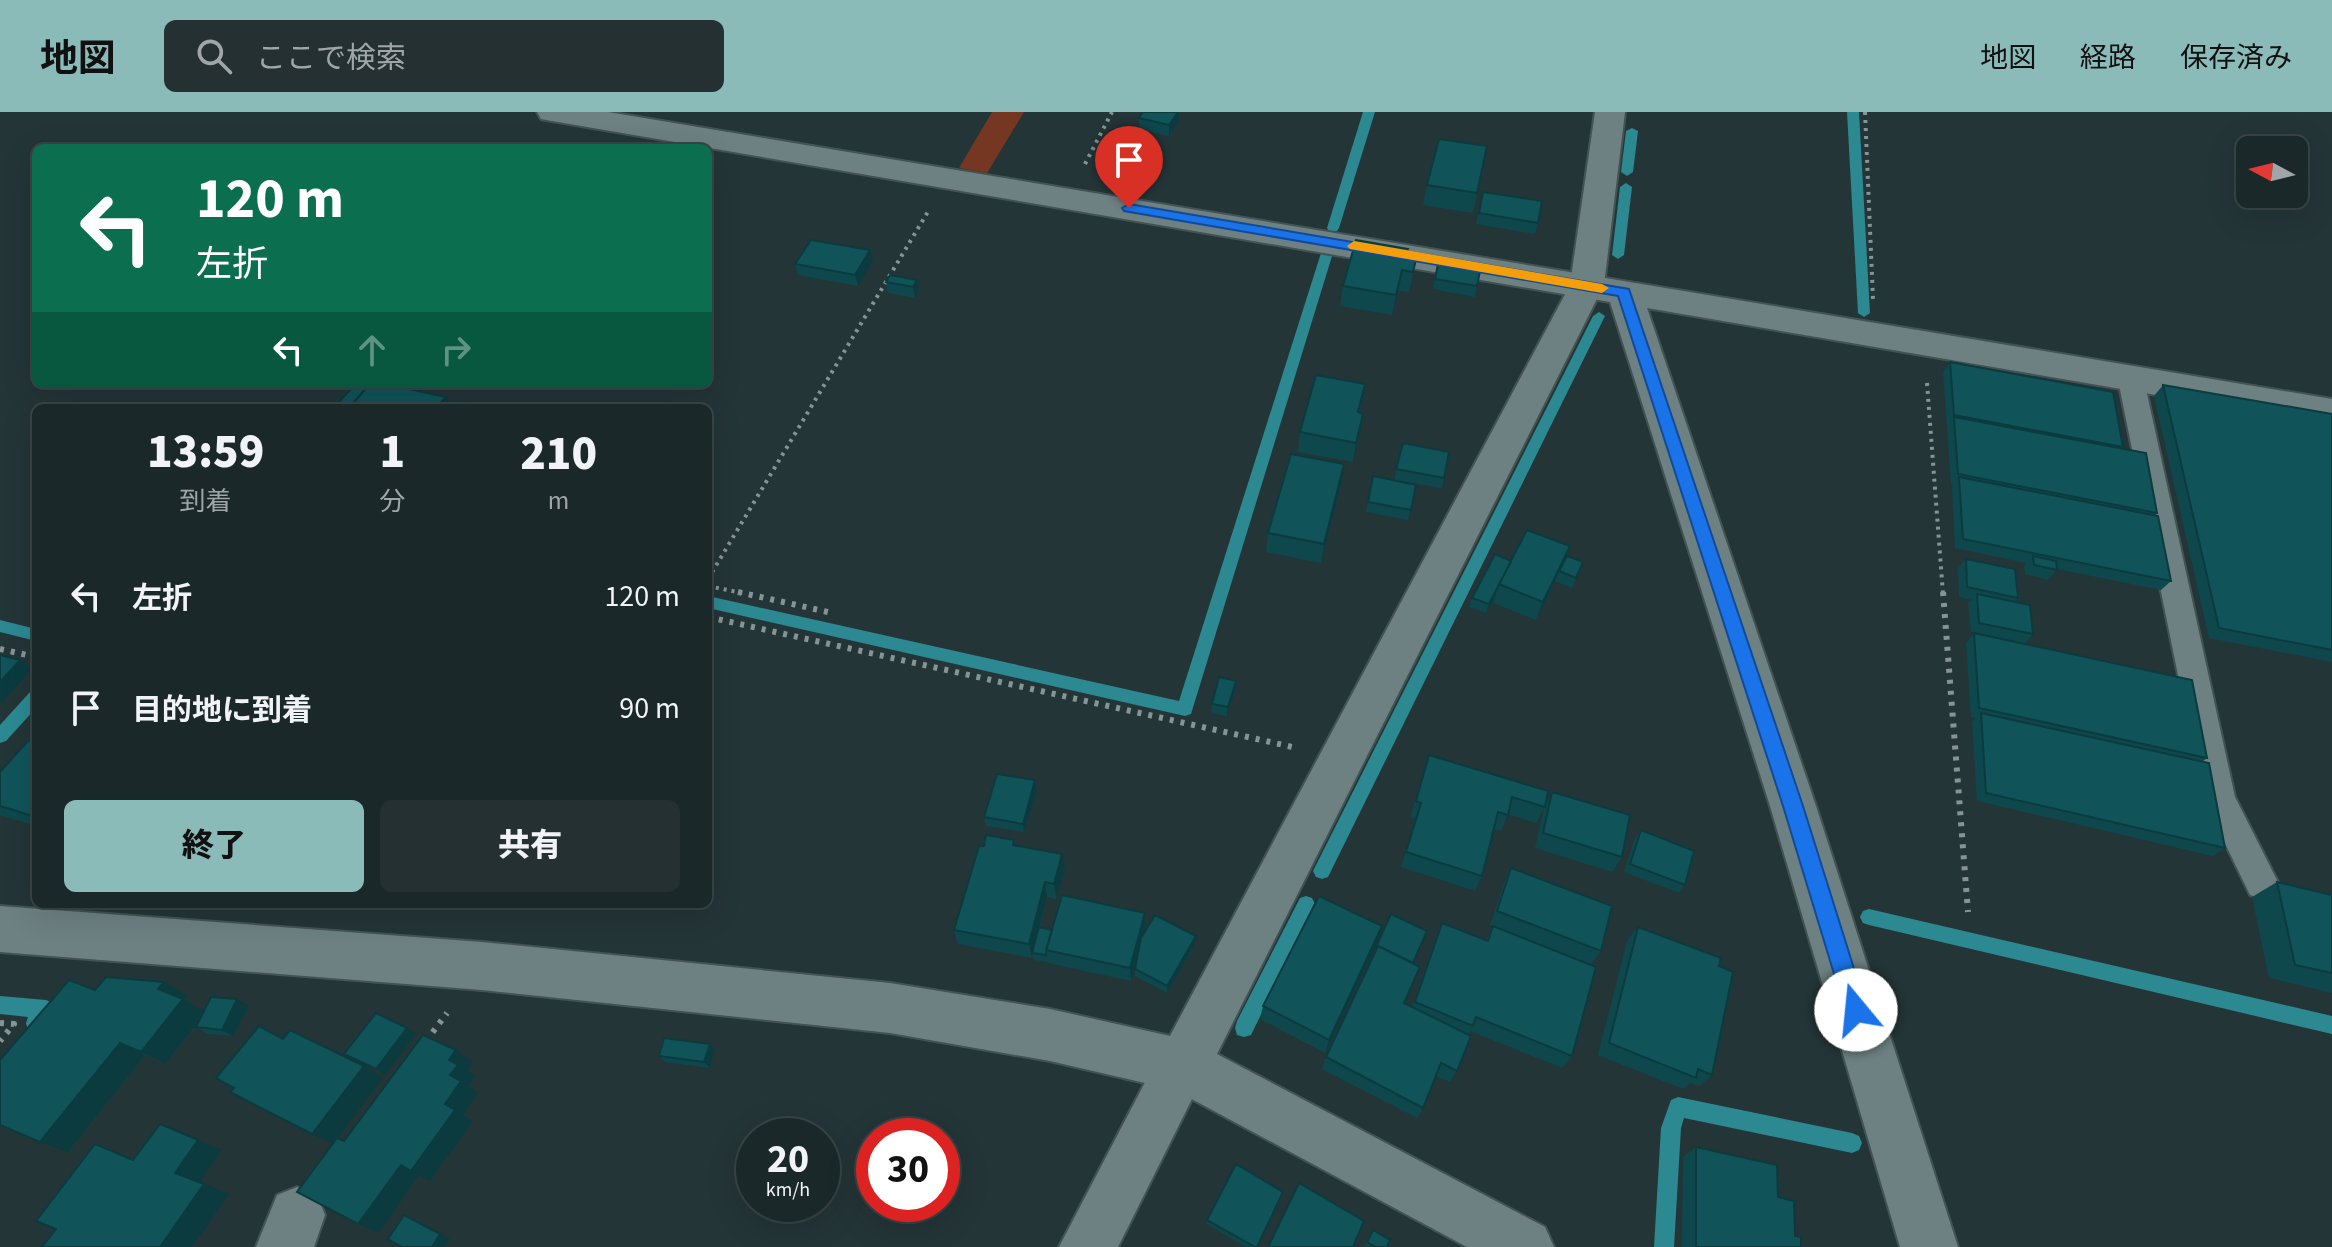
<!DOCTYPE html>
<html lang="ja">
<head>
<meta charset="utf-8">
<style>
  body { margin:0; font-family:"Source Sans 3","Noto Sans JP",sans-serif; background:#243031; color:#f1f3f6; height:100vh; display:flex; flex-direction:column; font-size:30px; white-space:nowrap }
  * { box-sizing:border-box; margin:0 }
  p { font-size:26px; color:#a0a6a8 }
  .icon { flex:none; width:44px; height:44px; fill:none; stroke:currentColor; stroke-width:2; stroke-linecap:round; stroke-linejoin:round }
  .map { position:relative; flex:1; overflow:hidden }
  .details { position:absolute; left:32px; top:292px; width:680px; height:504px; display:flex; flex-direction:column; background:#1b2829; border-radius:12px; box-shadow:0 8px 32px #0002,0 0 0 2px #394446 }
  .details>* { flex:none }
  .banner { position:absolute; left:32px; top:32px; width:680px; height:244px; border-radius:12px; box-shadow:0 8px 32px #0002,0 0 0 2px #394446; background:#0b6e4f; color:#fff; overflow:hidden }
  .needle { width:52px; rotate:277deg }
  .fabs { position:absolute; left:2236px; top:24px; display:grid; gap:16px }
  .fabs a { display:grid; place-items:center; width:72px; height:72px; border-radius:12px; background:#1b2829; box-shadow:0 8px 32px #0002,0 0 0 2px #394446; font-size:40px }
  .speed { position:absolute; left:736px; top:1006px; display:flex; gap:16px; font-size:40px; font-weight:700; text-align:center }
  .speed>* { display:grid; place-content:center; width:104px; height:104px; border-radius:50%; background:#1b2829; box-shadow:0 8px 32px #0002,0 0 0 2px #394446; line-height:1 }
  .speed small { font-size:20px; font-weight:400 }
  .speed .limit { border:12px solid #d22; background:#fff; color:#111 }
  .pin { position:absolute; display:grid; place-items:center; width:68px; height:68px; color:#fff; margin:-82px -34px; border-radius:50% 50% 50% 0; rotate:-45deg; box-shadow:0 0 8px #0007 }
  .pin .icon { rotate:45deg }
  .me { position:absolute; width:88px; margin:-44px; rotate:343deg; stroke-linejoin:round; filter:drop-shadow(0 0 6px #0008) }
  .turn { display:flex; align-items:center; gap:28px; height:168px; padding:0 32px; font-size:36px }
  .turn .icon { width:104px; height:104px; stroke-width:2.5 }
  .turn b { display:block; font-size:56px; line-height:68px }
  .lanes { display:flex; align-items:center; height:76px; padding:0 32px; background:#0003; justify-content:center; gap:40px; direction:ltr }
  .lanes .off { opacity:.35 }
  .eta { display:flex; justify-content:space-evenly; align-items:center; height:136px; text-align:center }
  .eta b { font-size:48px; font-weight:800; line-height:56px }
  .action { display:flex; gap:16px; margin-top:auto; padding:16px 32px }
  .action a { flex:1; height:92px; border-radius:12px; background:#8bbbb9; color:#111; font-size:32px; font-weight:800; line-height:92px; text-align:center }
  .action a+a { background:#243031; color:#f1f3f6 }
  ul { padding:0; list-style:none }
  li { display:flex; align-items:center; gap:24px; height:112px; padding:0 32px }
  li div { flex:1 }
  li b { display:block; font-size:30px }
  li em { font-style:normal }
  header { display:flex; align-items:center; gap:48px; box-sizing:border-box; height:112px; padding:0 40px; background:#8bbbb9; color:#111 }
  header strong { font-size:38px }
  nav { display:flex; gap:44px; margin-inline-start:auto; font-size:28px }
  .search { width:560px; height:72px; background:#243031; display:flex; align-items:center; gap:20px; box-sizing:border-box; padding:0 28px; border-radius:12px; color:#a0a6a8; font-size:30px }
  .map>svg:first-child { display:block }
</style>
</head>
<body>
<header>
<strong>地図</strong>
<div class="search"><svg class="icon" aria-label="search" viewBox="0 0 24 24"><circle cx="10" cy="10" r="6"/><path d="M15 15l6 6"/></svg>ここで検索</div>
<nav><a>地図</a><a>経路</a><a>保存済み</a></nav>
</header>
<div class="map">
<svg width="2332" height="1135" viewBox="0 0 2332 1135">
  <rect width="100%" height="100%" fill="#243537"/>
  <path fill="#753722" d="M992,0H1024L987,61L959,56Z"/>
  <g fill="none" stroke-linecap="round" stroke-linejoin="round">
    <g fill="#2c8992" fill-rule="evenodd">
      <path d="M1363,0H1375L1339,116L1337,119H1329L1327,116Z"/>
      <path d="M1847,0H1859L1870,201L1864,205L1858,201Z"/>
      <path d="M1632,16L1638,19L1633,60L1627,64L1621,60L1626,19Z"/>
      <path d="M1626,71L1632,75L1624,143L1618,147L1612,143L1620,75Z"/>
      <path d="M1327,137L1333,141L1191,602L1185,604L708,496V484L1179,589L1321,141Z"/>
      <path d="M1599,200L1605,204L1328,765L1322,767L1316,765L1313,759L1316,753L1593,204Z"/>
      <path d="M0,508L36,517V529L0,520Z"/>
      <path d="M36,578V596L6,629L0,631V613L30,580Z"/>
      <path d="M1306,784L1312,786L1315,792L1251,923L1244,925L1237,923L1235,916L1237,909L1300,786Z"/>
      <path d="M1869,797L2332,904V922L1869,813L1863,811L1860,805L1863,799Z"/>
      <path d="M0,884L46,888L53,891L55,897L42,918L35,920L28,918L26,911L28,905L0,902Z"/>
      <path d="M1678,985L1852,1021L1859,1024L1862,1031L1859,1038L1852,1041L1684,1006L1681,1016L1674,1135H1654L1661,1016L1671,988Z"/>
    </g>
    <g stroke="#435253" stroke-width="4">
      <path id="lane" d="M2131,259L2140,262L2144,268L2235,685L2279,772L2274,783L2262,787L2250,783L2203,686L2118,268L2122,262Z"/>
    </g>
    <g stroke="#435253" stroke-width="4">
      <g id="street">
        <path d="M537,0H608L2332,287V313L1647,196L1816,694L1958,1135H1900L1770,694L1610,190L552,9L541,7Z"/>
        <path d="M1183,927L1202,934L1209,953L1118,1135H1059L1164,934Z"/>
        <path d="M297,1075L317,1083L325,1103L314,1135H256L277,1083Z"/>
      </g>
    </g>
    <g stroke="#435253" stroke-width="4">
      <path id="secondary" d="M1595,0H1625L1604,173L1217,942L1545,1115L1554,1135H1467L1175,978L1050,949L890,921L482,878L0,840V794L482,830L890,871L1050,897L1170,924L1570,173Z"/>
    </g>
    <g stroke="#869495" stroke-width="4" stroke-dasharray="3 5" stroke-linecap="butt">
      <path d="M1865,0L1873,187"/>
      <path d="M1085,52L1112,0"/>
      <path d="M1927,271L1943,482"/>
      <path d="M708,467L929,98"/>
      <path d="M708,474L747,482"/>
    </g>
    <g stroke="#869495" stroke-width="6" stroke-dasharray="4 7" stroke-linecap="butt">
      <path d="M738,480L828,500"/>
      <path d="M1943,480L1968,800"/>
      <path d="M708,505L1297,636"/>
      <path d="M0,537L36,545"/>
      <path d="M0,911L14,912L0,929"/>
      <path d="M426,929L447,901"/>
    </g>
    <use href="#lane" fill="#6d8082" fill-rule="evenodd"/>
    <use href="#street" fill="#6d8082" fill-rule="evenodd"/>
    <use href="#secondary" fill="#6d8082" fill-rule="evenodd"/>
  </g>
  <g fill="#0e484d">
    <path d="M1139,6L1179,10L1169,24L1139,17Z"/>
    <path d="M1487,34L1473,101L1423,93L1427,73Z"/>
    <path d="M1483,80L1538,111L1535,122L1476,112Z"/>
    <path d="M1407,141L1417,143L1409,180L1398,179L1392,203L1340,194L1343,174Z"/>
    <path d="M873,149L858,174L798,163L795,152Z"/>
    <path d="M1438,152L1477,174L1475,185L1433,177Z"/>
    <path d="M917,168L919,178L915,186L888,181L886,170Z"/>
    <path d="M1950,250L2123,335L2122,337L2157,401L2155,404L2171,469L2161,478L2057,457L2048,468L2025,462L2024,454L2026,451L1955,436L1952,375L1953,373L1951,372L1943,260Z"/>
    <path d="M2163,273L2332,302V550L2209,526L2154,284Z"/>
    <path d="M1362,292L1359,301L1360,321L1353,350L1298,340L1300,320Z"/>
    <path d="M1403,331L1444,366L1442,376L1394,368Z"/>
    <path d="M1373,364L1416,373L1408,408L1366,400Z"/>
    <path d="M1341,371L1321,451L1266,440L1268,421Z"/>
    <path d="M1570,434L1567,444L1583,450L1572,476L1555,469L1536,508L1493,491L1496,482L1486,501L1469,495L1472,486L1511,449Z"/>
    <path d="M1966,447L2018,486L2015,490L2033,522L2024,532L1971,520L1968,491L1972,488L1959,485L1958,456Z"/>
    <path d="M1974,521L2207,646L2202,650L2225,736L2213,744L1977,689L1972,610L1976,606L1971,605L1966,531Z"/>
    <path d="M1235,578L1227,604L1211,601L1212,592Z"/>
    <path d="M36,620V714L0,703V660Z"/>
    <path d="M1424,660L1545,694L1552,680L1622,745L1612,760L1535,736L1544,697L1536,711L1508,702L1501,719L1494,717L1482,764L1475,779L1401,755L1416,707L1410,705Z"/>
    <path d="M1035,668L1037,677L1024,720L986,714L984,705Z"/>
    <path d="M1641,718L1685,773L1679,781L1624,760L1635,726Z"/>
    <path d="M1014,728L1015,733L1065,757L1056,787L1047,785L1040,816L1052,818L1145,815L1143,823L1196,824L1195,831L1167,881L1135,864V857L1138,841L1131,869L1048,851V849V850L1034,848L1033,844L1032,846L958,832L954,818L984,734Z"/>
    <path d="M1511,756L1601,839L1591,852L1490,813L1504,771Z"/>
    <path d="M2277,770L2332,783V881L2269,866L2252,785Z"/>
    <path d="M1442,811L1486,828L1493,814L1572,944L1562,956L1470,919L1457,959L1450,970L1436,964L1423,996L1417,1006L1322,957L1326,945L1373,845L1375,837L1413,851L1404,891L1412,895L1436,825Z"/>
    <path d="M1638,815L1712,963L1699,974L1690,971L1683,977L1598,943L1627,829Z"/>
    <path d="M1378,829L1325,941L1260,907L1263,894Z"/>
    <path d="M164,870L188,884L184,888L204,899L249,894L233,924L208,922L196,915L200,908L165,952L145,943L68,1040L95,878Z"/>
    <path d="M710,932L715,938L710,956L665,950L659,944Z"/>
    <path d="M1696,1035L1778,1085L1801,1135H1682L1683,1045Z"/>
    <path d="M1282,1085L1258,1135H1246L1207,1112V1108Z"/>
    <path d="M1373,1118L1387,1135L1364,1134Z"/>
  </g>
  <g fill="#0b3b3f">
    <path d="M1179,0V10L1169,24V13Z"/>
    <path d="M870,138L873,149L858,174L855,163Z"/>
    <path d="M1402,158L1398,179L1392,203L1396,183Z"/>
    <path d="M917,168L919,178L915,186L913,175Z"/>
    <path d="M446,285L453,296H436Z"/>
    <path d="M1363,302L1360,321L1353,350L1356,331Z"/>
    <path d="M1344,352L1341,371L1321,451L1324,432Z"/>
    <path d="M1559,459L1555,469L1536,508L1543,490Z"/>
    <path d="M1499,472L1496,482L1486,501L1489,492Z"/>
    <path d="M20,548L32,557L2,591L0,590V570Z"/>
    <path d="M1236,569L1235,578L1227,604L1228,595Z"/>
    <path d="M1035,668L1037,677L1024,720L1023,712Z"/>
    <path d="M1062,742L1065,757L1056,787L1054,772Z"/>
    <path d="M1045,770L1047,785L1033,841H1032V846L1029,832Z"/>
    <path d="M1145,801V815L1131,869L1130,856Z"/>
    <path d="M1382,814L1378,829L1325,941L1329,928Z"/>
    <path d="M1196,824L1195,831L1167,881V874Z"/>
    <path d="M164,870L188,884L184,888L206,900L165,952L141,940L158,877Z"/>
    <path d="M237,887L249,894L233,924L222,918Z"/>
    <path d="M407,916L416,922L385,963L376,957Z"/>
    <path d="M120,931L145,943L68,1040L40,1030Z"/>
    <path d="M710,932L715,938L710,956L704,950Z"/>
    <path d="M456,938L473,950L467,959L475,964L468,974L478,981L463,1003L473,1009L430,1069L419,1063L379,1121L358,1112L445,992L450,963L449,948Z"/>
    <path d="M364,954L383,966L333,1032L312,1022Z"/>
    <path d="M198,1028L222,1038L200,1070L229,1082L192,1135H160L175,1061Z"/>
    <path d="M404,1103L415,1108L450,1127L444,1135H432Z"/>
  </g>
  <g fill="#10545a" stroke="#0b3b3f" stroke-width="2">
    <path d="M1143,0H1178L1169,13L1139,6Z"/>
    <path d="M1439,27L1487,34L1477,81L1427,73Z"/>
    <path d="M1483,80L1542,89L1538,111L1479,101Z"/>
    <path d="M811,128L870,138L855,163L795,152Z"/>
    <path d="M1356,128L1408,137L1406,141L1417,143L1413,160L1402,158L1396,183L1343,174Z"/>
    <path d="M1438,152L1480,159L1477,174L1435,167Z"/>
    <path d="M890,163L917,168L913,175L886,170Z"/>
    <path d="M1950,250L2113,280L2123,335L1954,303Z"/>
    <path d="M1316,263L1365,272L1358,300L1363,302L1356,331L1300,320Z"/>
    <path d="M355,272H370L349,296H334Z"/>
    <path d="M370,272H386L446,285L436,296H349Z"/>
    <path d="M2163,273L2332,302V538L2219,516Z"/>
    <path d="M460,289L478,293L475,296H454Z"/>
    <path d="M1954,305L2146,341L2157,401L1958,362Z"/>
    <path d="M1403,331L1449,340L1444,366L1396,357Z"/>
    <path d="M1291,342L1344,352L1324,432L1268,421Z"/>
    <path d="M1373,364L1416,373L1411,398L1368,390Z"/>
    <path d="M1959,365L2158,404L2171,469L1963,427Z"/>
    <path d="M1527,418L1570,434L1543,490L1499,472Z"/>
    <path d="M1495,442L1511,449L1489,492L1472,486Z"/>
    <path d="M1567,444L1583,450L1576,466L1559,459Z"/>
    <path d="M2033,444L2056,449L2057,458L2034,453Z"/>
    <path d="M1966,447L2015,457L2018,486L1967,475Z"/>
    <path d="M1977,482L2030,493L2033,522L1979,511Z"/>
    <path d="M1974,521L2192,568L2207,646L1979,596Z"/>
    <path d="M0,543L20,548L0,570Z"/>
    <path d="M1219,565L1236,569L1228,595L1212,592Z"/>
    <path d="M1981,601L2209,651L2225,736L1986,681Z"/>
    <path d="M36,620V705L0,694V660Z"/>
    <path d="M1429,643L1548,679L1545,695L1512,685L1508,703L1498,700L1482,764L1406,740L1421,691L1416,689Z"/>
    <path d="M997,662L1035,668L1023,712L984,705Z"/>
    <path d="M1552,680L1630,703L1622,745L1543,721Z"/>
    <path d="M1641,718L1694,739L1685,773L1630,752Z"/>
    <path d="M986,723L1014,728L1013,733L1062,742L1054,772L1045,770L1029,832L954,818L979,734H984Z"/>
    <path d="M1511,756L1612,794L1601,839L1497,799Z"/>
    <path d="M2277,770L2332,783V861L2295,853Z"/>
    <path d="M1062,783L1145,801L1130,856L1046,838Z"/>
    <path d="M1319,784L1382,814L1329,928L1263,894Z"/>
    <path d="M1391,802L1427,819L1413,851L1378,834L1376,838L1375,837Z"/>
    <path d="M1155,803L1196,824L1167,874L1135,857L1141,826Z"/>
    <path d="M1442,811L1488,829L1493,814L1596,855L1572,944L1476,905L1473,914L1415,890Z"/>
    <path d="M1039,815L1052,818L1046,838V843L1032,841Z"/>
    <path d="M1638,815L1721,846L1719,854L1733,860L1712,963L1698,957L1696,966L1609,931Z"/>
    <path d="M1378,834L1420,855L1404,891L1471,924L1457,959L1441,951L1423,996L1326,945Z"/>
    <path d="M106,865L164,870L158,877L183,887L141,940L120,931L40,1030L0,1013V948L69,868L95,878Z"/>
    <path d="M211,885L237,887L222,918L196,915Z"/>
    <path d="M376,901L407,916L376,957L344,942Z"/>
    <path d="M259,914L283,927L290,918L364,954L312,1022L230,980L234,976L216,966Z"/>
    <path d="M423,923L456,938L449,948L458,953L450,963L461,969L445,992L455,998L411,1059L401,1053L358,1112L297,1080L337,1026L344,1029Z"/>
    <path d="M664,926L710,932L704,950L659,944Z"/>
    <path d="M160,1012L198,1028L175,1061L204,1072L160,1135H42L56,1117L36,1109L95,1032L133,1048Z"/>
    <path d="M1696,1035L1777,1053L1778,1085L1794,1089L1795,1124L1801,1125V1135H1696Z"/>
    <path d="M1236,1052L1283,1080L1257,1135H1255L1207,1108Z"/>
    <path d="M1299,1071L1364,1109L1353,1135H1268Z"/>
    <path d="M404,1103L440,1122L432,1135H402L388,1127Z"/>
    <path d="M1373,1118L1390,1128L1387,1135H1376L1367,1130Z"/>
  </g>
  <path fill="#1a73e8" stroke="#114b97" stroke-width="2" d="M1129,92L1629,177L1803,694L1867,898L1864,905L1856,908L1848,905L1845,898L1783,694L1618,184L1124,99L1122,96Z"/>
  <path fill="#f59e0b" d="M1354,129L1602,172L1609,176L1602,181L1350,137L1347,134Z"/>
</svg>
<div class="fabs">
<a><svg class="needle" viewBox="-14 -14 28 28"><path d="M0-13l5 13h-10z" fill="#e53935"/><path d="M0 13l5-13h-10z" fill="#a0a6a8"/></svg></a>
</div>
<div class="speed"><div>20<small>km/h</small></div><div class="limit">30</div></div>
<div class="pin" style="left:1129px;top:96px;background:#d93025"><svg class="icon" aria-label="arrive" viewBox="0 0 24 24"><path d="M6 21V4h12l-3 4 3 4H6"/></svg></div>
<svg class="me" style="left:1856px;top:898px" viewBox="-20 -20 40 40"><circle r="19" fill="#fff"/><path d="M0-13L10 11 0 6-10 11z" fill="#1a73e8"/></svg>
<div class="banner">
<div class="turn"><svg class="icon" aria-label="left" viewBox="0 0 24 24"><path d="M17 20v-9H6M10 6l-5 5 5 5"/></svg><div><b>120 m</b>左折</div></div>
<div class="lanes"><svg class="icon" aria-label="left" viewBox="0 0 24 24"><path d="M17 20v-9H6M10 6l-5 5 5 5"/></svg><svg class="icon off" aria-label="ahead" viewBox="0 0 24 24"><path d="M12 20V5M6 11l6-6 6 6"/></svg><svg class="icon off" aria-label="right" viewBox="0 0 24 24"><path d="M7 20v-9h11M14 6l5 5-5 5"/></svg></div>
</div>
<section class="details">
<div class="eta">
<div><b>13:59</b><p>到着</p></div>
<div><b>1</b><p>分</p></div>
<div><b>210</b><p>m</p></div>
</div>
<ul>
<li><svg class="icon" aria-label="left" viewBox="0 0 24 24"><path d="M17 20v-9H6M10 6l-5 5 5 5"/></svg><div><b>左折</b></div><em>120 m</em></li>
<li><svg class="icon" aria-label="arrive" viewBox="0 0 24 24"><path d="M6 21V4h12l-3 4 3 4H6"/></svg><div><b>目的地に到着</b></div><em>90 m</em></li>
</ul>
<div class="action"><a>終了</a><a>共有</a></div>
</section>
</div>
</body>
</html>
